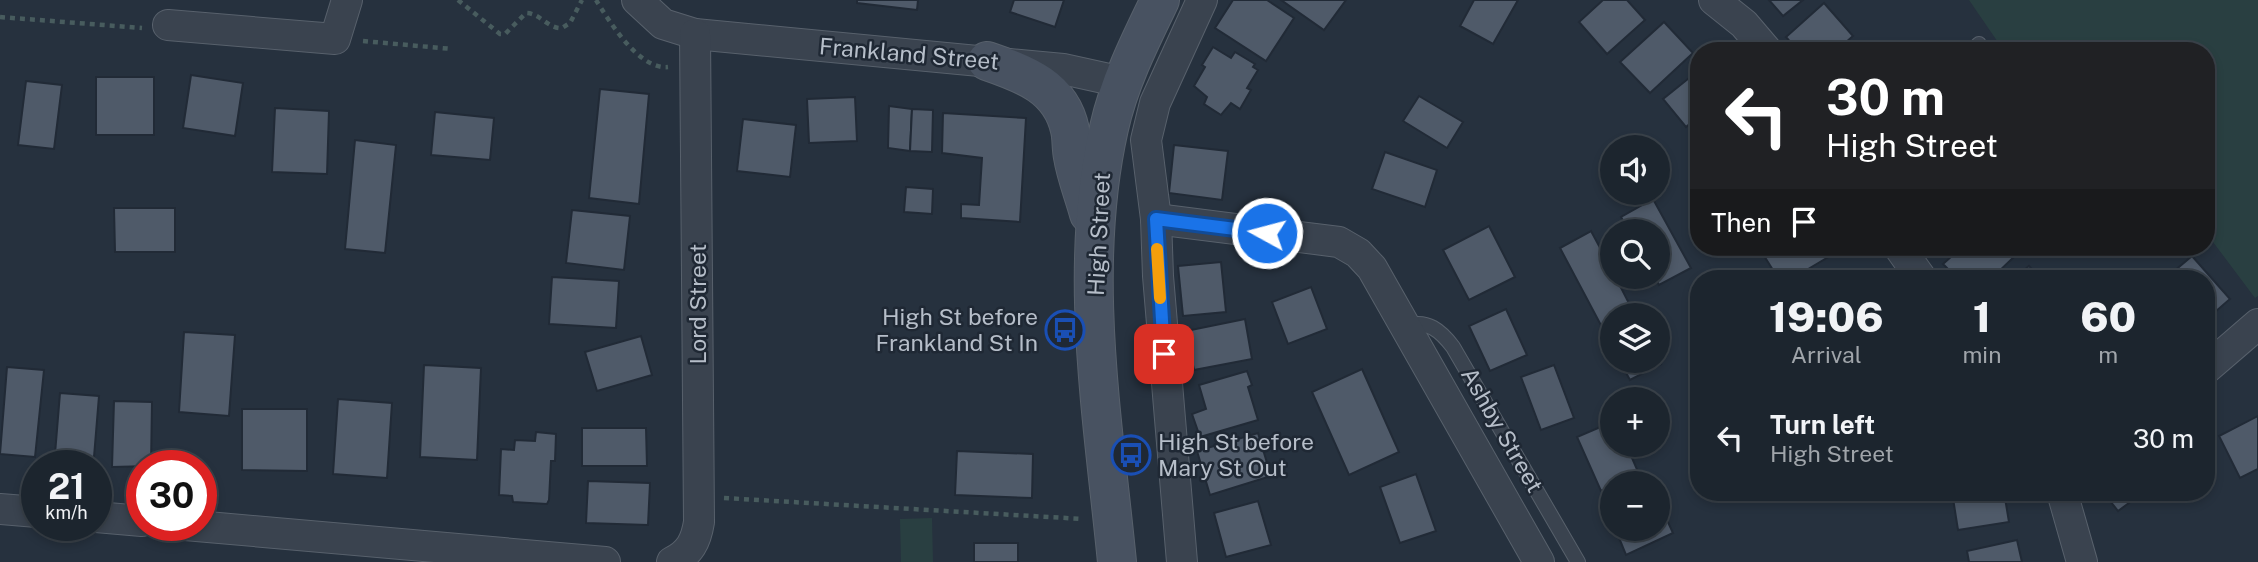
<!DOCTYPE html>
<html lang="en">
<head>
<meta charset="utf-8">
<style>
  body { margin:0; font-family:"Public Sans",sans-serif; background:#29313a; color:#f1f3f6; height:100vh; display:flex; flex-direction:column; font-size:26px; white-space:nowrap }
  * { box-sizing:border-box; margin:0 }
  p { font-size:23px; color:#a0a5aa }
  .icon { flex:none; width:38px; height:38px; fill:none; stroke:currentColor; stroke-width:2; stroke-linecap:round; stroke-linejoin:round }
  .map { position:relative; flex:1; overflow:hidden }
  .panel { position:absolute; left:1690px; top:270px; width:525px; height:231px; display:flex; flex-direction:column; background:#1c252e; border-radius:28px; box-shadow:0 4px 10px #0003,0 0 0 2px #3a424a }
  .panel>* { flex:none }
  .hud { position:absolute; left:1690px; top:42px; width:525px; height:214px; border-radius:28px; box-shadow:0 4px 10px #0003,0 0 0 2px #3a424a; background:#202124; color:#fff; overflow:hidden }
  .fabs { position:absolute; left:1600px; top:135px; display:grid; gap:14px }
  .fabs a { display:grid; place-items:center; width:70px; height:70px; border-radius:50%; background:#1c252e; box-shadow:0 4px 10px #0003,0 0 0 2px #3a424a; font-size:35px }
  .speed { position:absolute; left:21px; top:450px; display:flex; gap:14px; font-size:35px; font-weight:700; text-align:center }
  .speed>* { display:grid; place-content:center; width:91px; height:91px; border-radius:50%; background:#1c252e; box-shadow:0 4px 10px #0003,0 0 0 2px #3a424a; line-height:1 }
  .speed small { font-size:18px; font-weight:400 }
  .speed .limit { border:10px solid #d22; background:#fff; color:#111 }
  .pin { position:absolute; display:grid; place-items:center; width:60px; height:60px; color:#fff; margin:-30px; border-radius:14px; box-shadow:0 4px 10px #0006 }
  .me { position:absolute; width:77px; margin:-38px; rotate:277deg; stroke-linejoin:round; filter:drop-shadow(0 0 5px #0008) }
  .turn { display:flex; align-items:center; gap:24px; height:147px; padding:0 21px; font-size:32px }
  .turn .icon { width:91px; height:91px; stroke-width:2.5 }
  .turn b { display:block; font-size:49px; line-height:60px }
  .then { display:flex; align-items:center; height:66px; padding:0 21px; background:#0003; gap:14px; font-size:26px }
  .eta { display:flex; justify-content:space-evenly; align-items:center; height:119px; text-align:center }
  .eta b { font-size:42px; font-weight:800; line-height:49px }
  ul { padding:0; list-style:none }
  li { display:flex; align-items:center; gap:21px; height:98px; padding:0 21px }
  li div { flex:1 }
  li b { display:block; font-size:26px }
  li em { font-style:normal }
  .map>svg:first-child { display:block }
</style>
</head>
<body>
<div class="map">
<svg width="2258" height="562" viewBox="0 0 2258 562">
  <rect width="100%" height="100%" fill="#26313e"/>
  <g fill="#293f41">
    <path d="M1969,0H2258V296L2255,298L2207,234V51H2004Z"/>
    <path d="M932,518L933,562H901L900,519Z"/>
  </g>
  <g fill="#4f5a69" stroke="#212a36" stroke-width="2">
    <path d="M857,0H918L917,10L857,3Z"/>
    <path d="M1014,0H1064L1055,27L1010,12Z"/>
    <path d="M1233,0H1267L1294,18L1266,61L1215,28Z"/>
    <path d="M1281,0H1346L1324,30Z"/>
    <path d="M1474,0H1518L1493,44L1460,26Z"/>
    <path d="M1603,0H1627L1645,20L1607,54L1579,22Z"/>
    <path d="M1769,0H1803L1783,16Z"/>
    <path d="M1824,3L1853,36L1836,51H1798L1786,37Z"/>
    <path d="M1664,22L1693,53L1650,93L1620,62Z"/>
    <path d="M1213,47L1231,58L1235,52L1255,64L1253,67L1258,70L1247,88L1251,90L1240,109L1231,103L1221,115L1204,104L1207,97L1194,86L1205,67L1202,65Z"/>
    <path d="M1699,70V116L1686,127L1663,99Z"/>
    <path d="M191,75L243,83L235,136L183,128Z"/>
    <rect x="96" y="77" width="58" height="58"/>
    <path d="M26,81L62,85L54,149L18,145Z"/>
    <path d="M600,89L649,94L639,204L589,198Z"/>
    <path d="M1419,96L1463,122L1447,148L1403,121Z"/>
    <path d="M855,97L857,141L809,143L807,99Z"/>
    <path d="M889,106L912,109L910,151L888,148Z"/>
    <path d="M275,108L329,111L327,174L272,172Z"/>
    <path d="M912,109L933,110L932,152L910,151Z"/>
    <path d="M435,112L494,118L490,160L431,155Z"/>
    <path d="M943,113L1026,118L1020,222L961,218V204L979,205L982,158L942,153Z"/>
    <path d="M743,119L796,125L790,177L737,171Z"/>
    <path d="M355,140L396,145L385,253L345,249Z"/>
    <path d="M1174,145L1228,151L1222,200L1169,193Z"/>
    <path d="M1385,152L1437,170L1425,207L1372,189Z"/>
    <path d="M906,187L933,189L932,214L904,212Z"/>
    <path d="M1653,199L1691,268L1659,285L1654,276H1657V231H1629L1621,217Z"/>
    <path d="M114,208H175V252H115Z"/>
    <path d="M572,210L630,216L624,270L566,263Z"/>
    <path d="M1489,226L1515,277L1469,300L1443,250Z"/>
    <path d="M1591,231L1612,270V276H1615L1635,315H1612V346L1560,248Z"/>
    <path d="M1767,247H1824L1830,256L1793,278H1778L1761,251Z"/>
    <path d="M1962,247H2011L2018,253L1992,278H1957L1943,264Z"/>
    <path d="M2192,256L2230,299L2207,319V278H2166Z"/>
    <path d="M1221,262L1226,312L1183,316L1178,266Z"/>
    <path d="M2029,266L2040,278H2015Z"/>
    <path d="M552,277L619,281L616,328L549,324Z"/>
    <path d="M1311,287L1327,329L1288,344L1272,302Z"/>
    <path d="M1506,309L1527,355L1490,371L1469,326Z"/>
    <path d="M1245,319L1252,359L1194,370L1186,331Z"/>
    <path d="M184,332L235,335L229,416L179,412Z"/>
    <path d="M641,336L652,375L597,391L585,352Z"/>
    <path d="M1657,356L1661,364L1630,380L1619,360H1657Z"/>
    <path d="M424,365L481,368L477,460L420,457Z"/>
    <path d="M1554,365L1574,418L1541,430L1521,377Z"/>
    <path d="M7,367L44,370L35,457L0,454Z"/>
    <path d="M1362,369L1399,452L1349,475L1312,392Z"/>
    <path d="M1247,371L1252,385L1248,387L1258,420L1200,437L1192,414L1206,409L1199,385Z"/>
    <path d="M60,393L99,396L94,457L55,454Z"/>
    <path d="M338,399L392,403L387,478L333,474Z"/>
    <path d="M114,401L152,402L151,466L112,467Z"/>
    <path d="M242,409H307V471L242,470Z"/>
    <path d="M2258,416V469L2240,478L2219,436Z"/>
    <path d="M1612,422V444H1626L1639,474L1619,483H1612V486L1601,491L1577,437Z"/>
    <path d="M582,428H646L647,466H582Z"/>
    <path d="M536,432L556,434L555,461H551L549,500L547,504L513,502L512,496L499,495L501,449L514,450L515,440L535,441Z"/>
    <path d="M1258,433L1271,476L1210,495L1197,451Z"/>
    <path d="M957,451L1033,454L1032,498L955,495Z"/>
    <path d="M1416,474L1436,531L1400,543L1380,487Z"/>
    <path d="M588,481L650,483L648,525L586,523Z"/>
    <path d="M1952,492H2004L2009,522L1958,530Z"/>
    <path d="M2103,492H2144L2118,511Z"/>
    <path d="M1657,498L1673,533L1626,555L1615,528H1657Z"/>
    <path d="M1258,501L1271,545L1226,557L1214,513Z"/>
    <path d="M2017,540L2022,562H1969L1967,551Z"/>
    <rect x="974" y="543" width="44" height="19"/>
  </g>
  <g fill="none" stroke-linecap="round" stroke-linejoin="round">
    <g stroke="#58616c" stroke-width="16">
      <g id="service">
        <path d="M1972,51L1979,44"/>
        <path d="M1407,326C1427,319 1441,331 1453,347L1578,562"/>
      </g>
    </g>
    <g stroke="#58616c" stroke-width="32">
      <g id="minor">
        <path d="M637,0L663,24L695,34L1063,69L1122,82"/>
        <path d="M1714,0L1744,24L1767,51"/>
        <path d="M168,25L335,39L347,0"/>
        <path d="M1156,219L1339,242L1358,253L1372,268L1539,562"/>
        <path d="M1899,247L1921,278"/>
        <path d="M2207,368L2258,324"/>
        <path d="M2062,492L2082,562"/>
        <path d="M0,509L37,512"/>
        <path d="M96,517L142,521"/>
        <path d="M185,525L605,562"/>
        <path d="M672,562C690,553 696,541 699,522L695,34"/>
        <path d="M1182,562L1158,276L1156,219L1146,140L1155,103L1202,0"/>
      </g>
    </g>
    <g stroke="#58616c" stroke-width="40">
      <g id="secondary">
        <path d="M987,61C1025,74 1061,87 1070,130C1072,138 1071,148 1073,157C1076,176 1084,195 1089,214"/>
        <path d="M1117,562C1103,419 1077,270 1109,128C1119,83 1140,41 1160,0"/>
      </g>
    </g>
    <g stroke="#485c5e" stroke-width="4.5" stroke-dasharray="5 5" stroke-linecap="butt">
      <path d="M458,0L500,34H505L526,13C540,13 548,29 562,28L570,23L582,0"/>
      <path d="M596,0C609,21 639,70 668,67"/>
      <path d="M0,17L142,28"/>
      <path d="M363,41L452,49"/>
      <path d="M724,498L1083,519"/>
    </g>
    <use href="#service" stroke="#3a434f" stroke-width="14"/>
    <use href="#minor" stroke="#3a434f" stroke-width="30"/>
    <use href="#secondary" stroke="#485261" stroke-width="38"/>
  </g>
  <g fill="none" stroke-linecap="round" stroke-linejoin="round">
    <g stroke="#114b97" stroke-width="18">
      <path id="route" d="M1164,354L1156,219L1267,233"/>
    </g>
    <use href="#route" stroke="#1a73e8" stroke-width="12"/>
    <path stroke="#f59e0b" stroke-width="12" d="M1157,249L1160,298"/>
  </g>
  <defs>
    <g id="bus-ring" transform="scale(2.0125)"><circle r="9.5" fill="#1f2834" stroke="#1a4fb4" stroke-width="1.5"/><path d="M-5-6H5V4H4V6H2V4H-2V6H-4V4H-5ZM-3.5-4V0h7V-4ZM-3.5 1.2v1.5H-2V1.2ZM2 1.2v1.5H3.5V1.2Z" fill="#1a4fb4"/></g>
  </defs>
  <g fill-rule="evenodd">
    <use href="#bus-ring" x="1065" y="330"/>
    <use href="#bus-ring" x="1131" y="455"/>
  </g>
  <g text-anchor="middle" stroke-width="5" stroke-linejoin="round" paint-order="stroke">
    <g font-size="23" fill="#b6bec9" stroke="#1f2834">
      <text transform="translate(909 54) rotate(5)" y="8">Frankland Street</text>
      <text transform="translate(1099 234) rotate(-87)" y="8">High Street</text>
      <text transform="translate(698 304) rotate(-90)" y="8">Lord Street</text>
      <text transform="translate(1502 430) rotate(60)" y="8">Ashby Street</text>
    </g>
    <g font-size="23" fill="#b6bec9" stroke="#1f2834" text-anchor="end">
      <text x="1038" y="325">High St before<tspan x="1038" dy="26">Frankland St In</tspan></text>
      <text x="1158" y="450" text-anchor="start">High St before<tspan x="1158" dy="26">Mary St Out</tspan></text>
    </g>
  </g>
</svg>
<div class="fabs">
<a><svg class="icon" aria-label="sound" viewBox="0 0 24 24"><path d="M4 9h4l5-4v14l-5-4H4zM17 9q2 3 0 6"/></svg></a>
<a><svg class="icon" aria-label="search" viewBox="0 0 24 24"><circle cx="10" cy="10" r="6"/><path d="M15 15l6 6"/></svg></a>
<a><svg class="icon" aria-label="layers" viewBox="0 0 24 24"><path d="M12 4l9 5-9 5-9-5zM3 14l9 5 9-5"/></svg></a>
<a>+</a>
<a>−</a>
</div>
<div class="speed"><div>21<small>km/h</small></div><div class="limit">30</div></div>
<div class="pin" style="left:1164px;top:354px;background:#d93025"><svg class="icon" aria-label="arrive" viewBox="0 0 24 24"><path d="M6 21V4h12l-3 4 3 4H6"/></svg></div>
<svg class="me" style="left:1267px;top:233px" viewBox="-20 -20 40 40"><circle r="17" fill="#1a73e8" stroke="#fff" stroke-width="3"/><path d="M0-11L8 9 0 5-8 9z" fill="#fff"/></svg>
<div class="hud">
<div class="turn"><svg class="icon" aria-label="left" viewBox="0 0 24 24"><path d="M17 20v-9H6M10 6l-5 5 5 5"/></svg><div><b>30 m</b>High Street</div></div>
<div class="then">Then<svg class="icon" aria-label="arrive" viewBox="0 0 24 24"><path d="M6 21V4h12l-3 4 3 4H6"/></svg></div>
</div>
<section class="panel">
<div class="eta">
<div><b>19:06</b><p>Arrival</p></div>
<div><b>1</b><p>min</p></div>
<div><b>60</b><p>m</p></div>
</div>
<ul>
<li><svg class="icon" aria-label="left" viewBox="0 0 24 24"><path d="M17 20v-9H6M10 6l-5 5 5 5"/></svg><div><b>Turn left</b><p>High Street</p></div><em>30 m</em></li>
</ul>
</section>
</div>
</body>
</html>
